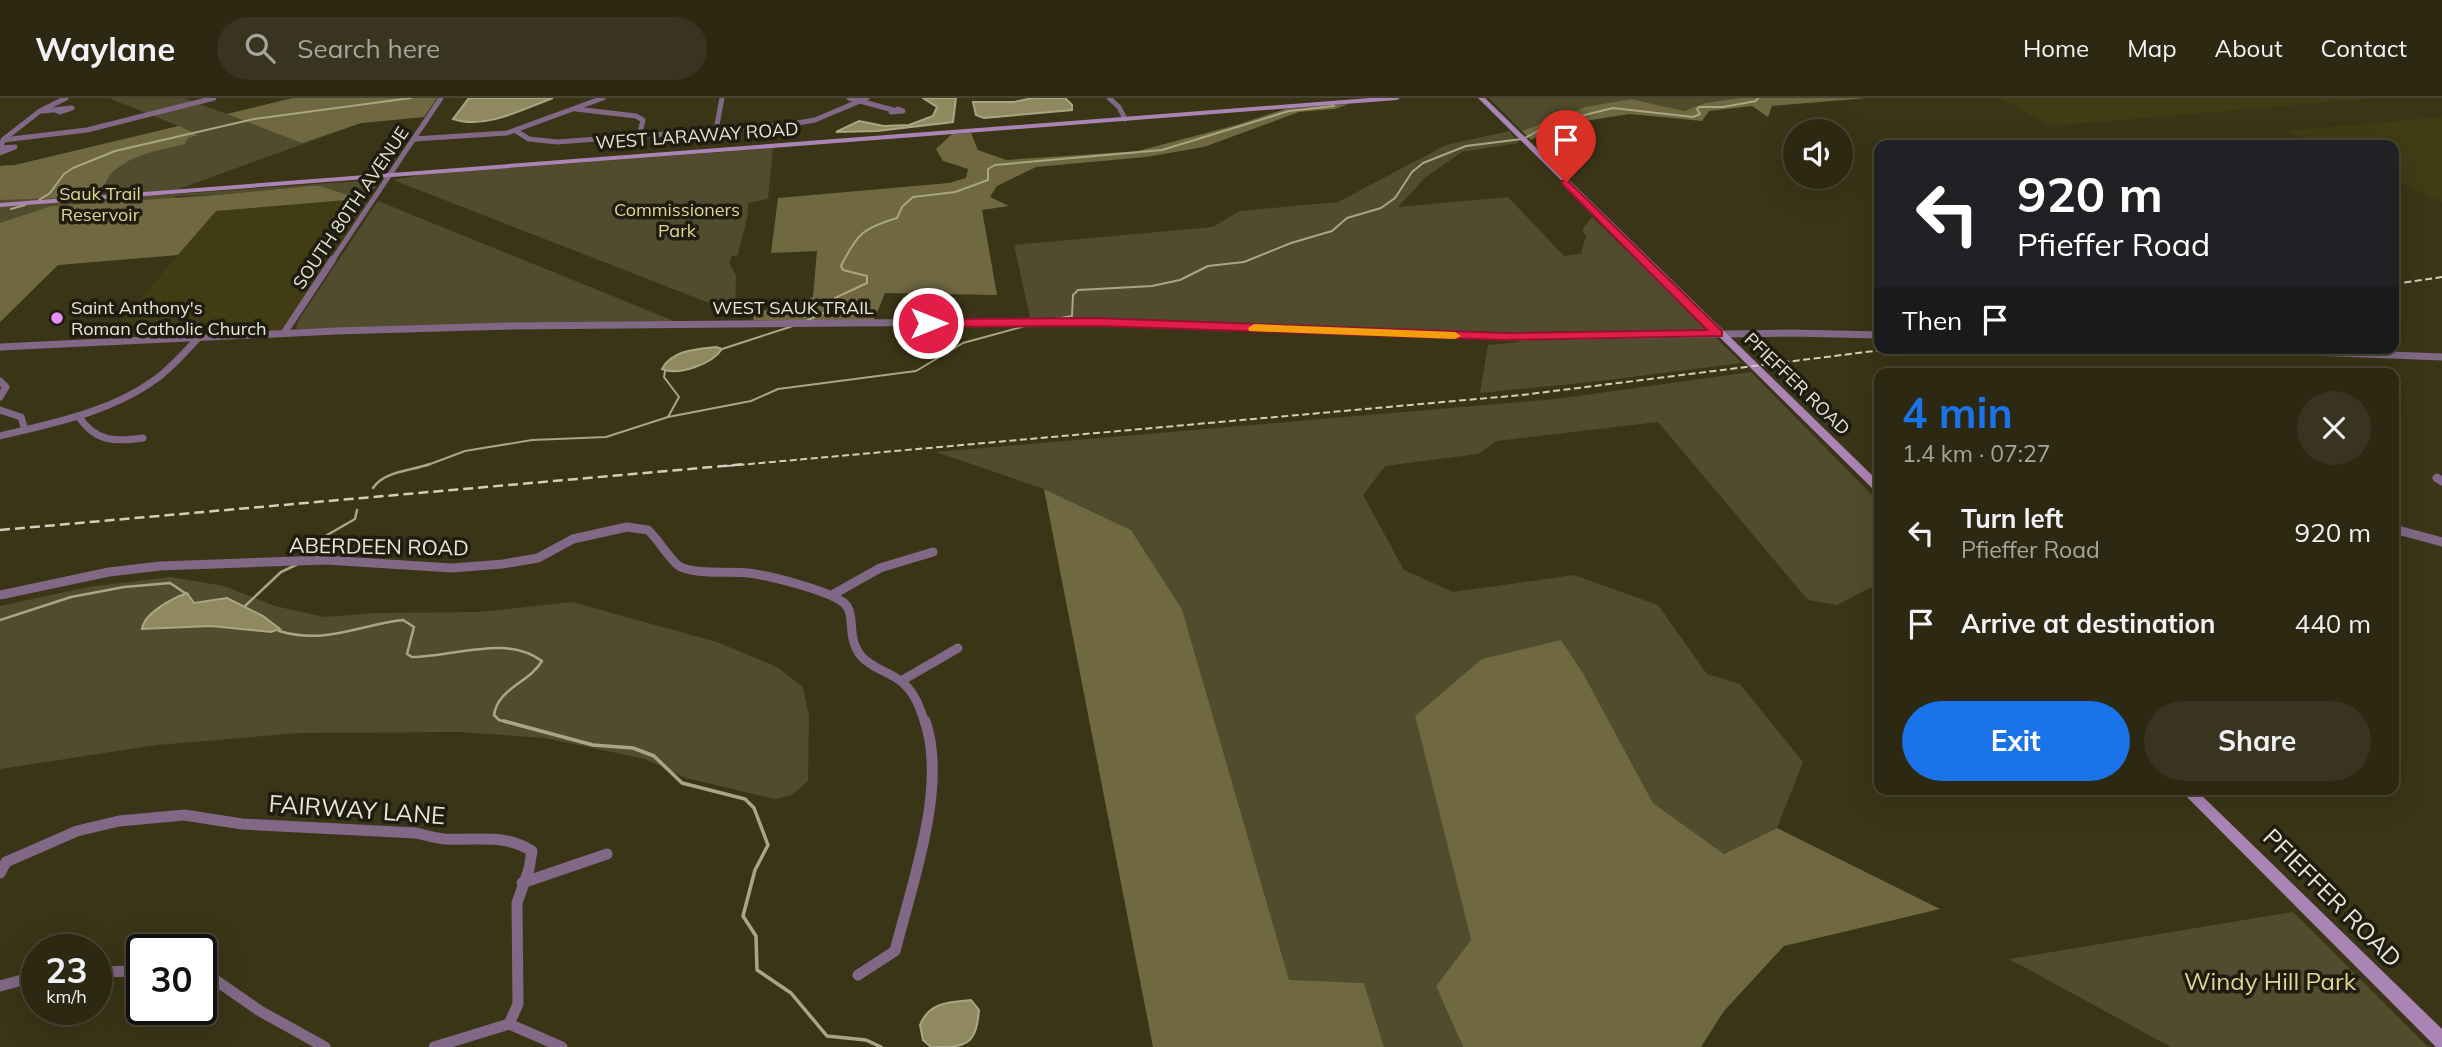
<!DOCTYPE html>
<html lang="en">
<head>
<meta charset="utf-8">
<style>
  body { margin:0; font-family:Mulish,sans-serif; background:#38341f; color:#f1f3f6; height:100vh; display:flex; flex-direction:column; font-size:26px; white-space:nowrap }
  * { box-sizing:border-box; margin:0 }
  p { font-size:23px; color:#a6a69f }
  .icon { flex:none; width:38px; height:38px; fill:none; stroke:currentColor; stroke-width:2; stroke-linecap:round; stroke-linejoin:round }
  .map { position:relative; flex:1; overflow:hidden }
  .drawer { position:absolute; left:1874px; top:270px; width:525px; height:427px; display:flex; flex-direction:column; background:#2c2811; border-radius:14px; box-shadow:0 7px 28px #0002,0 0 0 2px #484431 }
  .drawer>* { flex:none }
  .banner { position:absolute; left:1874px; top:42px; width:525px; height:214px; border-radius:14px; box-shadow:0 7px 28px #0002,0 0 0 2px #484431; background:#202124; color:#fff; overflow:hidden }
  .fabs { position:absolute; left:1783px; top:21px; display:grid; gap:14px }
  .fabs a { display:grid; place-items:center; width:70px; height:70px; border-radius:50%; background:#2c2811; box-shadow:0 7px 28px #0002,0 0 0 2px #484431; font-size:35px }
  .speed { position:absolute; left:21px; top:836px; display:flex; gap:14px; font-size:35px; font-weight:700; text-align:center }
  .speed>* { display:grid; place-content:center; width:91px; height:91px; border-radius:50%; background:#2c2811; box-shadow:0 7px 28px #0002,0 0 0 2px #484431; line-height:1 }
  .speed small { font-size:18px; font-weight:400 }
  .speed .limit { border:4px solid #111; border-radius:10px; background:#fff; color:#111 }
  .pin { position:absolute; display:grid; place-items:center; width:60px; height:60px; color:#fff; margin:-72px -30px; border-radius:50% 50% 50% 0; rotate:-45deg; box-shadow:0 0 7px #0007 }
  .pin .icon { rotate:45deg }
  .me { position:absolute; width:77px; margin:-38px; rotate:90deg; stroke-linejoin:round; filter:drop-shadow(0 0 5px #0008) }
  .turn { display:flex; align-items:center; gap:24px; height:147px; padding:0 28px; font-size:32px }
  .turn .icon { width:91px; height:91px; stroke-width:2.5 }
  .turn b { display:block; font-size:49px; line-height:60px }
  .then { display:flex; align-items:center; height:66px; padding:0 28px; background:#0003; gap:14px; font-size:26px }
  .round { display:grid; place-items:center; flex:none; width:74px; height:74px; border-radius:37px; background:#38341f }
  .summary { display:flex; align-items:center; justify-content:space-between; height:119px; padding:0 28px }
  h1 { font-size:42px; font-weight:700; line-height:52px; color:#1a73e8 }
  .cta { display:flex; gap:14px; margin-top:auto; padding:14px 28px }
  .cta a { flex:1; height:80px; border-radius:42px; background:#1a73e8; color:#fff; font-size:28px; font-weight:700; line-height:80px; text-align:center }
  .cta a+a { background:#38341f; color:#f1f3f6 }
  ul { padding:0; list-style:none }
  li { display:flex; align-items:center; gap:21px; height:91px; padding:0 28px }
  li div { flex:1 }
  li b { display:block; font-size:26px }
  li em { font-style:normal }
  header { display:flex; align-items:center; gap:42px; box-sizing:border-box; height:98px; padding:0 35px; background:#2c2811; border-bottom:2px solid #484431 }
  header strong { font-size:33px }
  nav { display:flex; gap:38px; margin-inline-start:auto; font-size:24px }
  .search { width:490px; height:63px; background:#38341f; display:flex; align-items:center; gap:18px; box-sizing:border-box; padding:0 24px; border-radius:38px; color:#a6a69f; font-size:26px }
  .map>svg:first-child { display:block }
</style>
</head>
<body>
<header>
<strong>Waylane</strong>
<div class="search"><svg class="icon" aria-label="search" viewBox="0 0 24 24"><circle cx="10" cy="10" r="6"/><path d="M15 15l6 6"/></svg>Search here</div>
<nav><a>Home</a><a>Map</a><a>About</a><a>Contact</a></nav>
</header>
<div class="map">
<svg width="2442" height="949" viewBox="0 0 2442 949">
  <rect width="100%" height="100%" fill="#3a3517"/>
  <g fill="#423c15">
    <path d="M1999,0H2374L2052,28Z"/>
    <path d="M2442,19V104L2394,82V47H2318L2287,33Z"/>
    <path d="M372,100L283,230L278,233L105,242L216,113Z"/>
  </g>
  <g fill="#514c2e">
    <path d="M109,0H183L227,16L293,0H437L424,19L361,25L162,97L373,82L378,86L368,101C348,102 330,88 310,88L217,97L175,98L178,157L58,167L0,224V68L15,67L178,28Z"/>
    <path d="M1489,0H1740L1705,5L1684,13L1631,1L1585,9L1522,33Z"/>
    <path d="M1509,33L1519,45L1462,54L1425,80L1398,109L1508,99L1564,158L1581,156L1586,138L1582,132L1592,119L1742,265L1601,283L1480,295L1488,247L1519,244L1526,234H1391L1031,224L1014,147L1213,129L1239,113L1338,104L1446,47Z"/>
    <path d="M773,50L768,101L748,105C749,122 741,140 738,157L732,158L729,164L736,178L735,215L393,82L420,77Z"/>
    <path d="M378,103L679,225L296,231L298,223Z"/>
    <path d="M1751,274L1879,404V485L1837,507L1808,502L1658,324L1497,343L1478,356L1385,368L1363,397L1404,472L1453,494L1574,477L1658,507L1707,576L1740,586L1803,664L1777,730L1724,756L1653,705L1583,575L1561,542L1415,618L1471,842L1436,888L1463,949H1384L1364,885L1289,883L1182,511L1131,432L1044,391L936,354L1556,301Z"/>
    <path d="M170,479L224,488L275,508L324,519L376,515L479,514L572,504L717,544L777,569L803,589L809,618L808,683L792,697L775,701L686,680L645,661L545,640L460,634L299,635L157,647L0,671V508L88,489Z"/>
    <path d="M2293,814L2428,949H2171L2009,861Z"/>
  </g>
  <g fill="#6f6840">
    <path d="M293,0H437L424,19L361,25L302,45L227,16Z"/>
    <path d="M1740,0H1867L1772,8L1768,19L1752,8L1709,13L1702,23L1629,16L1560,27L1531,42L1522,33L1585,9L1631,1L1684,13L1705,5Z"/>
    <path d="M1349,6L1335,11L1299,14L1204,49L1146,59L1036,69L997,88L990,99L1009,108L982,112L997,197L885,195L874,222H753L755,215L813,199L817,153L771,155L778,100L949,85L966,80L968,71L943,63L936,51L952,36L971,35L978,52L1006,62L1138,53L1236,27L1285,11Z"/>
    <path d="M179,28L198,37L188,40L185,46C160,52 136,55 115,72C107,77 107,88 98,92C72,103 28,100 0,102V68L15,67Z"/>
    <path d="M310,88H320L359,101L216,113L178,157L58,167L0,224V125L52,108L217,97Z"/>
    <path d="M1044,391L1131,432L1182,511L1289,882L1364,885L1384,949H1153Z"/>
    <path d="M1561,542L1583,575L1653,705L1724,756L1777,730L1940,811L1784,848L1724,913L1701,949H1463L1436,888L1471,842L1415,618L1482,561Z"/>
  </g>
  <g fill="#908960" stroke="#aaa583" stroke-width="2">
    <path d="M469,0H553C523,11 485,32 453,21Z"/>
    <path d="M923,0H956L953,24L877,33L836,34L859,23L884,28L909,27L933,18L937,9Z"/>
    <path d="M1033,0H1065L1072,7V12L984,20L976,17L973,4H1014Z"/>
    <path d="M716,249L722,251C712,266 679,278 662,271C672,252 697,251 716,249Z"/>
    <path d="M187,495L194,505L227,500L263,518L280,531L271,534L211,528L142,531C144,515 173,500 187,495Z"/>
    <path d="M971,902L979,912C976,949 965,949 931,949L923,942L920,927C929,904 949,904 971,902Z"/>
  </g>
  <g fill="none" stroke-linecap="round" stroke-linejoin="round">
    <g stroke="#aaa583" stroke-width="2">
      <path d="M1525,40L1552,25L1613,10L1693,19L1700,16L1697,11L1699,9H1723L1756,3L1758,0"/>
      <path d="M39,102L50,95L64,76L73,70L115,53L254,21L411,0"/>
      <path d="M11,111L25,107"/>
      <path d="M1055,221L1072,218L1073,197L1078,192L1152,188L1180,182L1208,168L1244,164L1291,145L1332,133L1347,120L1381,110L1395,100L1412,74L1423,65L1466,48L1522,41"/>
      <path d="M806,223L832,211L835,200L867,185V178L843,172L841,168C857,136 863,130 897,120L902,109L913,99L955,94L988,82V71L995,67L1162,52L1289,13L1334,8"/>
      <path d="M722,251L793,228"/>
      <path d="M665,273L664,279L679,299L668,319"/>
      <path d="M425,368L465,353L532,342L606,339L668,319L751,303L778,291L916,273L963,245L1029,227"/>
    </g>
    <g stroke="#aaa583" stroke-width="2.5">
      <path d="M373,390C384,373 411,373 430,366"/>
      <path d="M302,458V453L308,448L355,421L357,412"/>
      <path d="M245,508L281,474L296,467"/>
      <path d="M0,522L71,499L124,489L170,485L185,495"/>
      <path d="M279,533C325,547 358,527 403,522L414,529L407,556L412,559C454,559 506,536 542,563C529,585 498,590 494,617L499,622L511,625"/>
    </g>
    <path stroke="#aaa583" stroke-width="3.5" d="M504,623L593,647L633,650L654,658L682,685L745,701L754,710L768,747L755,772L743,818L756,838L757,872L791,895L827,938L866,942L881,949"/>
    <g stroke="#806886" stroke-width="5">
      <path d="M849,0L893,12"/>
      <path d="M1109,0L1119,9L1125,21"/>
      <path d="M576,11L636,18L643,22L639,38"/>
      <path d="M898,11L903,13L891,14Z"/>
      <path d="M43,13L72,10L60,14L55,12"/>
      <path d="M716,32L722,0"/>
      <path d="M516,33L529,41L557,44L786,27L815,22L867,0"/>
      <path d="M4,41L40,13L66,0"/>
      <path d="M414,41L507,35L603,0"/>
      <path d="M1,49L3,42L87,32L214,0"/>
      <path d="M0,50L15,49L0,55"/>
      <path d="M332,163L441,0"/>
    </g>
    <g stroke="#806886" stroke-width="7">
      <path d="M284,235L333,161"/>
      <path d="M0,249L336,233L512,228L976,224H1096L1504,239L1791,235L1880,237"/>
      <path d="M2212,250L2442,259"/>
      <path d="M0,283L6,289L0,299"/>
      <path d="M0,312L21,319L25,332"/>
      <path d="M79,319C96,344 115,344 143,340"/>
      <path d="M0,338C54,325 111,314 156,281C172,269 186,253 199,239"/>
    </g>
    <g stroke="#806886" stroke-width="9">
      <path d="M2437,380L2442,383"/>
      <path d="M2394,431L2442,444"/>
      <path d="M0,497L109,474L160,468L326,462L452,470L503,466L538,460L573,441L627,429L648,432C658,441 670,462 679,468C694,477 731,473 748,475C768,477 830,493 844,505C857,516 845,540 862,559C873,571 890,574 902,584C915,595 920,610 925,625"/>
      <path d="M832,497L880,470L933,454"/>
      <path d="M901,583L958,550"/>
    </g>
    <g stroke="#806886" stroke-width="11">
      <path d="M6,764L77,733L119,723L184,717L242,726L416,735C425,737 434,740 444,741C476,743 503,735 532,753L529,771L517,805L518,906L509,926"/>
      <path d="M0,775L6,764"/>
      <path d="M522,785L607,756"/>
      <path d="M96,874L142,873"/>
      <path d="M858,877L895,853C911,789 948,688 925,623"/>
      <path d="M201,878L211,879L260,913L325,949"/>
      <path d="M0,888L37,878"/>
      <path d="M434,949L509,926L562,949"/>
    </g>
    <g fill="#aa84b4" fill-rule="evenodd">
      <path d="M1370,0H1400L1397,2L0,109V105Z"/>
      <path d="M1478,0H1485L1880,385V395L1876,394Z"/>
      <path d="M2179,691H2195L2442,931V949H2436Z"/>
    </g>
    <g stroke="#d1cebb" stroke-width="2" stroke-dasharray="7 3.5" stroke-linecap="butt">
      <path d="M2394,186L2442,179"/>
      <path d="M727,368L1522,297L1898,250"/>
    </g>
    <path stroke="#d1cebb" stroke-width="2.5" stroke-dasharray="10 5" stroke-linecap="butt" d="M0,432L746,366"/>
  </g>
  <path fill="#e11d48" stroke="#92132f" stroke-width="2" d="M1566,81L1722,233V238L1504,242L1096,228L928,229L922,225L928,221L1096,220L1504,235L1707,232L1562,86L1561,84Z"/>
  <path fill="#f59e0b" d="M1254,226L1455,234L1461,238L1455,241L1249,233L1248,230Z"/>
  <circle fill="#e88eff" stroke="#1f1c10" stroke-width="2.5" cx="57" cy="220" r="7"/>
  <g text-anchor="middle" stroke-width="7" stroke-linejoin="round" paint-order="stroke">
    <g font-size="18" fill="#e8e5d4" stroke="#1f1c10">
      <text transform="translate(697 38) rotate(-4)" y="6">WEST LARAWAY ROAD</text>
      <text transform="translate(351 110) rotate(-56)" y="6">SOUTH 80TH AVENUE</text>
      <text x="793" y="216">WEST SAUK TRAIL</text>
      <text transform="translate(1797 286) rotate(44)" y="6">PFIEFFER ROAD</text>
    </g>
    <g font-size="18" fill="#e1d591" stroke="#1f1c10">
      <text x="100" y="102">Sauk Trail<tspan x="100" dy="21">Reservoir</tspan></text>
      <text x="677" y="118">Commissioners<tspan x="677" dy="21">Park</tspan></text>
    </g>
    <g font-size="18" fill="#e8e5d4" stroke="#1f1c10" text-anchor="start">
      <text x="71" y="216">Saint Anthony's<tspan x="71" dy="21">Roman Catholic Church</tspan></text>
    </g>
    <g font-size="21" fill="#e8e5d4" stroke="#1f1c10">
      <text transform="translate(379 449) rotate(1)" y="7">ABERDEEN ROAD</text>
    </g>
    <g font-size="24" fill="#e8e5d4" stroke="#1f1c10">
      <text transform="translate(357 712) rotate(4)" y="8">FAIRWAY LANE</text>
      <text transform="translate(2332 800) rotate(45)" y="8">PFIEFFER ROAD</text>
    </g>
    <g font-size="24" fill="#e1d591" stroke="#1f1c10">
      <text x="2270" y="892">Windy Hill Park</text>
    </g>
  </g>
</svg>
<div class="fabs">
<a><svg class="icon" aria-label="sound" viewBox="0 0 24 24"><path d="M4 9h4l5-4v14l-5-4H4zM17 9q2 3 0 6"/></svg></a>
</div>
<div class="speed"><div>23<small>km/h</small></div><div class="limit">30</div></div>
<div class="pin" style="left:1566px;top:84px;background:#d93025"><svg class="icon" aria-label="arrive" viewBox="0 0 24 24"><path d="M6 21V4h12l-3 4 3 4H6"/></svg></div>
<svg class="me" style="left:928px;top:225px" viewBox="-20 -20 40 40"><circle r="17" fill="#e11d48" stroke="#fff" stroke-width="3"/><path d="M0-11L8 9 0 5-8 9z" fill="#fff"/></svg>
<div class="banner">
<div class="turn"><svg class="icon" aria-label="left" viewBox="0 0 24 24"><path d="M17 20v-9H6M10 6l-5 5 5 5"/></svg><div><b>920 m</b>Pfieffer Road</div></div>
<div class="then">Then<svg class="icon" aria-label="arrive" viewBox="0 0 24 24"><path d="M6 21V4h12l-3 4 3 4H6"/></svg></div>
</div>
<section class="drawer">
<div class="summary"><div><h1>4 min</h1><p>1.4 km · 07:27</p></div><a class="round"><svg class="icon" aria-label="close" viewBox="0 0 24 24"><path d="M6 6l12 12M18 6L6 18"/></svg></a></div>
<ul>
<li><svg class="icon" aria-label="left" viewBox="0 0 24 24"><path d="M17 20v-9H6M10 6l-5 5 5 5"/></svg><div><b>Turn left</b><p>Pfieffer Road</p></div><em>920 m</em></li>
<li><svg class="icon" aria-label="arrive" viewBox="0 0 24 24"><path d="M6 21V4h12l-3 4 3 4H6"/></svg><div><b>Arrive at destination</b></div><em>440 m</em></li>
</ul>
<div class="cta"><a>Exit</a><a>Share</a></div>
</section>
</div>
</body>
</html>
